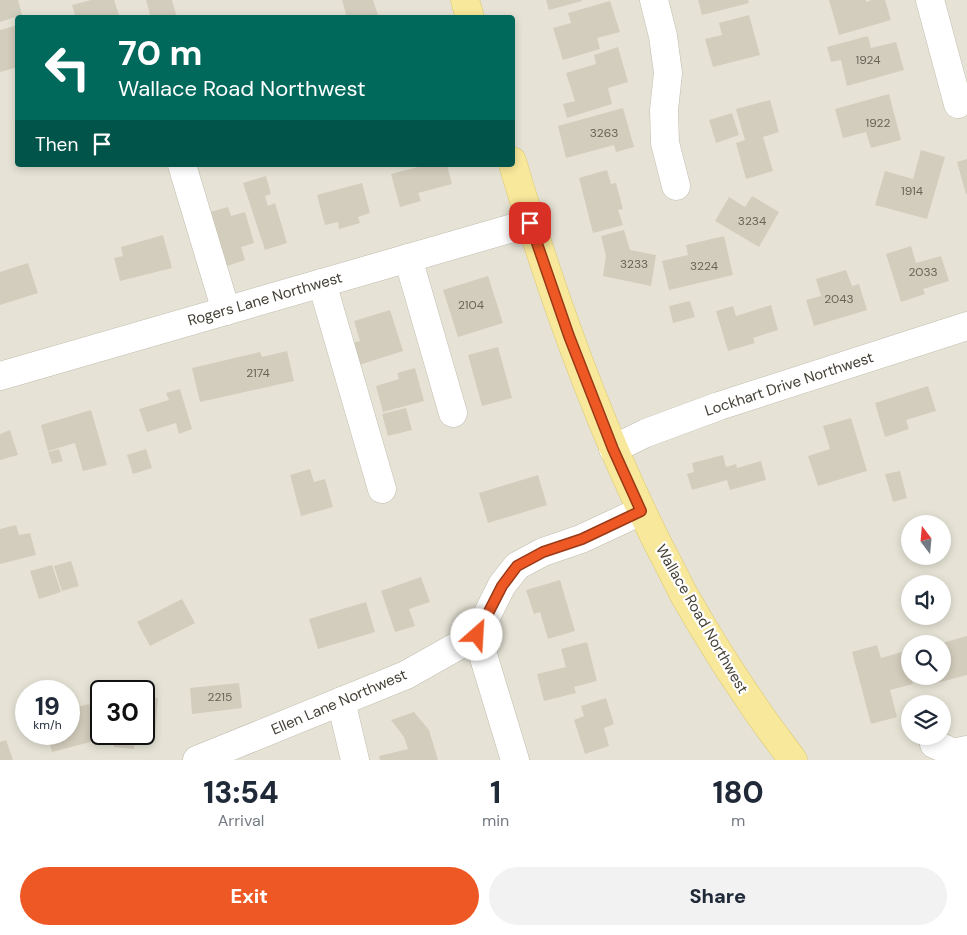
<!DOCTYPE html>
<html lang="en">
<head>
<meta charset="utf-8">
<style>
  body { margin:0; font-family:"DM Sans",sans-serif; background:#f2f2f3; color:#1f2937; height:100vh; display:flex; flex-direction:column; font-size:19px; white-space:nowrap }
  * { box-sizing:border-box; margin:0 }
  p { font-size:16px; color:#747a83 }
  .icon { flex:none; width:28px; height:28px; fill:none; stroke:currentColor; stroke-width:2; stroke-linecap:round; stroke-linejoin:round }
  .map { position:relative; height:760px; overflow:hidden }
  .drawer { display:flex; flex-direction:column; background:#fff; flex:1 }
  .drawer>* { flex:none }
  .hud { position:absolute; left:15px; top:15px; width:500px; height:152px; border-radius:5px; box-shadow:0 2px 8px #0003; background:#00695c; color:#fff; overflow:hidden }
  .needle { width:32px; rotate:344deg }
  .buttons { position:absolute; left:901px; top:515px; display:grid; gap:10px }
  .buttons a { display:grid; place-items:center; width:50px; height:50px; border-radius:50%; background:#fff; box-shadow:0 2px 8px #0003; font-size:25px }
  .speed { position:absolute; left:15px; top:680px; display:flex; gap:10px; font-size:25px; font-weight:700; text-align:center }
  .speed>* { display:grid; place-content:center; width:65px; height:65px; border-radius:50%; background:#fff; box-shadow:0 2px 8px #0003; line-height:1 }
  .speed small { font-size:12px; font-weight:400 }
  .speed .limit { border:2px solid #111; border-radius:8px; background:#fff; color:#111 }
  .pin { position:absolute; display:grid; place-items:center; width:42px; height:42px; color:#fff; margin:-21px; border-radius:10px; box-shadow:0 2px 8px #0006 }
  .me { position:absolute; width:55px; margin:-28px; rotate:26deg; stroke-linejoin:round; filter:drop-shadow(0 0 4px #0008) }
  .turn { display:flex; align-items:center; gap:18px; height:105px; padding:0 20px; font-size:22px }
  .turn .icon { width:65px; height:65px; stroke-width:2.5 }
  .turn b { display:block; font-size:35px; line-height:42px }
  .then { display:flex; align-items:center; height:48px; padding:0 20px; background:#0003; gap:10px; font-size:19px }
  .eta { display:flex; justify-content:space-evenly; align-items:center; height:85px; text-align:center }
  .eta b { font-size:30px; font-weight:800; line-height:35px }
  .action { display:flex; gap:10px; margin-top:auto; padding:10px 20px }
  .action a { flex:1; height:58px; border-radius:30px; background:#ed5824; color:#fff; font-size:20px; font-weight:800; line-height:58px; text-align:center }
  .action a+a { background:#f2f2f3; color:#1f2937 }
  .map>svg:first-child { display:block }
</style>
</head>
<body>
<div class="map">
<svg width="967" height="760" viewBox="0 0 967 760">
  <rect width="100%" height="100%" fill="#f3f0e7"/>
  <path fill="#e6e3d6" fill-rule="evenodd" d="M0,0H967V760H0ZM18,18H512V165H18ZM910,524H942V556H910ZM910,584H942V616H910ZM910,644H942V676H910ZM26,691H69V734H26ZM101,691H144V734H101ZM910,704H942V736H910Z"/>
  <g fill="#d3cdbd">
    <path d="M0,0H18L22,15L0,22Z"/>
    <path d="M91,0H114L120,18H76L72,5Z"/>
    <path d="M146,0H172L177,18H151Z"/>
    <path d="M342,0H373L379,18H347Z"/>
    <path d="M546,0H582V1L549,10Z"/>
    <path d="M698,0H748L749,3L702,15Z"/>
    <path d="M829,0H866V2L872,0H885L891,20L839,35Z"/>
    <path d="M610,1L620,32L597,38L600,49L563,60L553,28L571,23L568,13Z"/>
    <path d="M749,15L760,55L713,67L705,39L722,35L719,23Z"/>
    <path d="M18,25V67L0,72V30Z"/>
    <path d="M868,36L871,48L896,42L904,70L847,86L841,60L831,62L827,47Z"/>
    <path d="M618,47L628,82L608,88L612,104L567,118L563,104L575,101L566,73L596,64L594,55Z"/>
    <path d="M889,94L901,140L871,148L866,132L843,138L835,109Z"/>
    <path d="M770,100L779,132L763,137L773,171L746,179L736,143L745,140L736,109Z"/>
    <path d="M623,108L634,147L616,152L614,145L566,158L558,126Z"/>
    <path d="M732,113L739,135L716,143L709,120Z"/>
    <path d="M921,150L945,157L927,219L875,205L885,171L913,179Z"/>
    <path d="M967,159V194H966L957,162Z"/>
    <path d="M426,165H447L452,184L418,193L421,201L400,207L391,174Z"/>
    <path d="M607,170L611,184L616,183L623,209L618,210L623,225L593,233L579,178Z"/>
    <path d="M266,176L271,194L265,196L268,206L275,203L287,243L265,250L243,183Z"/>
    <path d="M362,183L370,213L358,217L360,223L339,229L338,222L325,225L317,195Z"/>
    <path d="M752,196L779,212L759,247L715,221L729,197L745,207Z"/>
    <path d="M228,207L231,216L245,212L254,243L241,247L245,260L227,266L210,212Z"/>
    <path d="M624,230L630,250L656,255L651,286L603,276L606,256L601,236Z"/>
    <path d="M163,235L172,268L120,281L114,258L123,256L121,247Z"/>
    <path d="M724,236L733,275L669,290L662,261L688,255L686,245Z"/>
    <path d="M911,246L916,263L941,256L949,281L923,289L925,294L901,302L886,254Z"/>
    <path d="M28,263L38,293L0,305V272Z"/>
    <path d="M846,270L852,286L859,284L867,310L814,326L806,300L821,296L816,279Z"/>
    <path d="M488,276L503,323L458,337L443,290Z"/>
    <path d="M690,301L695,317L673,323L669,306Z"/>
    <path d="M771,305L778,330L753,338L755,343L728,351L716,311L733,306L736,316Z"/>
    <path d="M390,310L403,351L359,365L352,343L360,341L354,321Z"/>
    <path d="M498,347L512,398L482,406L468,355Z"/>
    <path d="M287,351L294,381L200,402L192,368L260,352L262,357Z"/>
    <path d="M415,368L424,401L383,412L376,386L399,379L397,373Z"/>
    <path d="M928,386L936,411L906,420L909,429L885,437L875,403Z"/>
    <path d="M180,389L192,429L179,434L176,423L147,432L139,409L169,400L166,393Z"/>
    <path d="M406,408L412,430L388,436L382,414Z"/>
    <path d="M91,410L107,465L83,471L75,443L48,451L41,425Z"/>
    <path d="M851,418L867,471L818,486L808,456L830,449L823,426Z"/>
    <path d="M10,430L18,455L0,460V434Z"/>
    <path d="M59,449L63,461L52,464L48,452Z"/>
    <path d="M146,449L152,468L133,474L127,455Z"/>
    <path d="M723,455L726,467L736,464L737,468L761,461L766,480L730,490L727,480L692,490L687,474L694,472L692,463Z"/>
    <path d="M310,469L314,482L325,479L333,507L301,516L290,475Z"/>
    <path d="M900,471L907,498L893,502L885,474Z"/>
    <path d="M538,475L547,505L488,523L479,493Z"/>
    <path d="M16,525L19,535L30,533L36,555L0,564V529Z"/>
    <path d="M71,561L79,586L62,591L54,566Z"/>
    <path d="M52,565L61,592L39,599L30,571Z"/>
    <path d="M421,577L430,602L409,609L415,626L395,632L381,591Z"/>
    <path d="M560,580L575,631L548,639L540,612L534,614L526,590Z"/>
    <path d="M182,599L195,623L150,646L137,622Z"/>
    <path d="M366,602L375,632L318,649L309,619Z"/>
    <path d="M967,636V675L933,684L931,676H942V643Z"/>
    <path d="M587,642L597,681L574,687L576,693L544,701L537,674L566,667L561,649Z"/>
    <path d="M877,645L881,658L905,651L910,672V676H911L913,684L890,690L897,717L871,724L852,652Z"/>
    <path d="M239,683L242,708L192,714L190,688Z"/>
    <path d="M144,697L158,698L155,733H144Z"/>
    <path d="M606,698L614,724L604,728L609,746L585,754L574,720L584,716L581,706Z"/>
    <path d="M89,704L98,740L52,752L47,734H69V709Z"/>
    <path d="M414,712L429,730L438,760H380L379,756L408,749L404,737L391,720Z"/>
    <path d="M114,734H136L134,749L114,747Z"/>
    <path d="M6,740L13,760H0V742Z"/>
  </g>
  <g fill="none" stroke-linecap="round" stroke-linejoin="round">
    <g stroke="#c0bcad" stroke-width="29">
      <g id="minor">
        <path d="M654,0L663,36L668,73L664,110L665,143L676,186"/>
        <path d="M930,0L958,104"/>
        <path d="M182,165L226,311"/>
        <path d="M408,258L453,413"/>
        <path d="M322,283L382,489"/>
        <path d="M0,376L530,223"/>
        <path d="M613,449L646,433L719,406L967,326"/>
        <path d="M341,701L355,760"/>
        <path d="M934,744L954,753L967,750"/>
        <path d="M197,760L406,675L477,635"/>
        <path d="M515,760L477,635L502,585L517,566L543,552L581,539L641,511"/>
      </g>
    </g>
    <g stroke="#dcc76b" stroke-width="29">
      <g id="major">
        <path d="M465,0L470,18"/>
        <path d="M512,161C551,293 597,423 659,546C667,561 675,577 683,593C704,630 727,667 751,702C764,722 779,741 793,760"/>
      </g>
    </g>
    <use href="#minor" stroke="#fff" stroke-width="28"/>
    <use href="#major" stroke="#f8e89b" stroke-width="28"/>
  </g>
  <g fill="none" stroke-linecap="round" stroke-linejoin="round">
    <g stroke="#9a3917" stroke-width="12">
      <path id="route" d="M477,635L502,586L517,566L543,552L582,539L641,511L613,449L569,336L530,223"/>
    </g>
    <use href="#route" stroke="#ed5824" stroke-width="9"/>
  </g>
  <g text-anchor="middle" stroke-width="4.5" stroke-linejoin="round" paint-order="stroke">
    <g font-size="12" fill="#686458">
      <text x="868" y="64">1924</text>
      <text x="878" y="127">1922</text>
      <text x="604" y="137">3263</text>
      <text x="912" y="195">1914</text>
      <text x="752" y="225">3234</text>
      <text x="634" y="268">3233</text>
      <text x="704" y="270">3224</text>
      <text x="923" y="276">2033</text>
      <text x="839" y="303">2043</text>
      <text x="471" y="309">2104</text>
      <text x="258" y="377">2174</text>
      <text x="220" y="701">2215</text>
    </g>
    <g font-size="15" fill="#454137" stroke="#fff">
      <text transform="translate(265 299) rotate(-16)" y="5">Rogers Lane Northwest</text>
      <text transform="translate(789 384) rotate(-18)" y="5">Lockhart Drive Northwest</text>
      <text transform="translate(702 619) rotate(60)" y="5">Wallace Road Northwest</text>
      <text transform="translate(339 702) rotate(-23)" y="5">Ellen Lane Northwest</text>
    </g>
  </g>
</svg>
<div class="buttons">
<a><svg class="needle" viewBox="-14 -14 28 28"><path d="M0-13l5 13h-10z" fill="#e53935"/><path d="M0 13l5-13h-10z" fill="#747a83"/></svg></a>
<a><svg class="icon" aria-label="sound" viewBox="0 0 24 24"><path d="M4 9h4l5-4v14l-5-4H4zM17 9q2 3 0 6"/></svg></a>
<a><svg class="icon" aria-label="search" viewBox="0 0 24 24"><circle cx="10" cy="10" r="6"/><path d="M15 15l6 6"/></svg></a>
<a><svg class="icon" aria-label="layers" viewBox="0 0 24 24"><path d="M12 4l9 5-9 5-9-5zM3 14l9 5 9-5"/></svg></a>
</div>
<div class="speed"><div>19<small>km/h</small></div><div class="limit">30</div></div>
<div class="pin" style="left:530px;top:223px;background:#d93025"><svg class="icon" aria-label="arrive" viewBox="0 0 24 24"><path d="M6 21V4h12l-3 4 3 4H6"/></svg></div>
<svg class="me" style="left:477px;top:635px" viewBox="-20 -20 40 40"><circle r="19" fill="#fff"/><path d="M0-13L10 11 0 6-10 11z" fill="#ed5824"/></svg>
<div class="hud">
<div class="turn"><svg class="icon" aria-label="left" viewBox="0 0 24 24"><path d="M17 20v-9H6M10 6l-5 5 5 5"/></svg><div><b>70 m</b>Wallace Road Northwest</div></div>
<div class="then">Then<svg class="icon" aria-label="arrive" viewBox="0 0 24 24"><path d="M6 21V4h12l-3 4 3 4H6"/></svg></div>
</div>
</div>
<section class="drawer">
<div class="eta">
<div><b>13:54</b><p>Arrival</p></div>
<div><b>1</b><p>min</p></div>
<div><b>180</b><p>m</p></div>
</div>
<div class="action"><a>Exit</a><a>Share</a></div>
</section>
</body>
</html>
